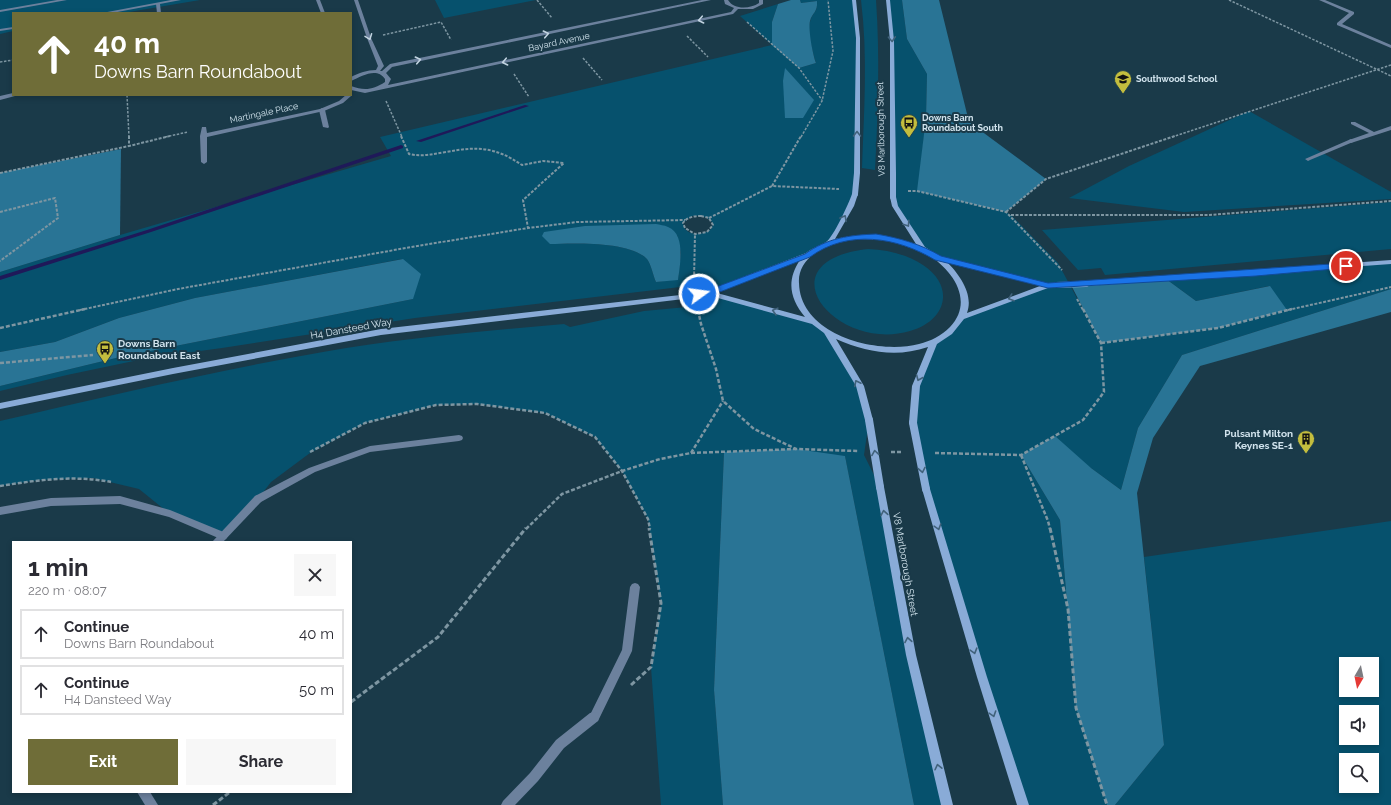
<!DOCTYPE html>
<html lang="en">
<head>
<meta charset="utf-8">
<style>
  body { margin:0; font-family:Raleway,sans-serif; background:#f7f7f7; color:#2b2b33; height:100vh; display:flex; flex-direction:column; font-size:15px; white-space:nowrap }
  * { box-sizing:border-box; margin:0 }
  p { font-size:13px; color:#7c7c81 }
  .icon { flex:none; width:22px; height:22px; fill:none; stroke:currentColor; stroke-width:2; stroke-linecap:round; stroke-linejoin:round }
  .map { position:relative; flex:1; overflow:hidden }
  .sheet { position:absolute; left:12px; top:541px; width:340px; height:252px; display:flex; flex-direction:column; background:#fff; border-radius:0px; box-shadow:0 2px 6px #0003 }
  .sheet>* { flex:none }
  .banner { position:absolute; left:12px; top:12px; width:340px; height:84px; border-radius:0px; box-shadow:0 2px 6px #0003; background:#6f6d38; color:#fff; overflow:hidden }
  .needle { width:26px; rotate:189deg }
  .tools { position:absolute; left:1339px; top:657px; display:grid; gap:8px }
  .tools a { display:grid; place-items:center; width:40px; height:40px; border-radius:0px; background:#fff; box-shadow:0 2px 6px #0003; font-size:20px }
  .pin { position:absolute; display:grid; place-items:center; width:34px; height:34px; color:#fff; margin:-17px; border:2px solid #fff; border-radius:50%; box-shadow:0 1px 4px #0007 }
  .me { position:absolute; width:44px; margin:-22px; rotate:76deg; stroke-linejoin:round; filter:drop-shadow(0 0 3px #0008) }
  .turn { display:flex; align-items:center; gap:14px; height:84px; padding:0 16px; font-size:18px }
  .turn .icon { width:52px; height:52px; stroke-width:2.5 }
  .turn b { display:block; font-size:28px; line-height:34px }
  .round { display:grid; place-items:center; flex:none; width:42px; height:42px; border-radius:0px; background:#f7f7f7 }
  .head { display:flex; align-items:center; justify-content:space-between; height:68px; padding:0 16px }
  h1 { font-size:24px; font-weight:700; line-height:30px }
  .action { display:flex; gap:8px; margin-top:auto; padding:8px 16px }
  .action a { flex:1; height:46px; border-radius:0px; background:#6f6d38; color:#fff; font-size:16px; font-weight:700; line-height:46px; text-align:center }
  .action a+a { background:#f7f7f7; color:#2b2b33 }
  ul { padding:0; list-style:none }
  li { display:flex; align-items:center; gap:12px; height:50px; margin:0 8px 6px; padding:0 8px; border:2px solid #e1e1e2; border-radius:0px }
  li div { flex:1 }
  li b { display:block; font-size:15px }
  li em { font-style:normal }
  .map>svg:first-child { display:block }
</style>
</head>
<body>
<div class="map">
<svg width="1391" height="805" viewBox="0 0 1391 805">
  <rect width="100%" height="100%" fill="#1a3a49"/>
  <g fill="#06516d" fill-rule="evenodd">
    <path d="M0,0H200L123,13H13V31L0,34Z"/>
    <path d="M435,0H536L444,18Z"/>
    <path d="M800,0H854L858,38L855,194L830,242L808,255L710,293L813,322L828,333L860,386L869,420L864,455L880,487L947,805H914L845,456L724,452L714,690L723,805H661L651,667L661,603L648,519L622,471L595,437L545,413L477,404L436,405L365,423L310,453L271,482L258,499L223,536L170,514L139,489L93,478L39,480L0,486V421C107,396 214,371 323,352C403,338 483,331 564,324L570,327L644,311L698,306L689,296L693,279L689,286L415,318L222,348L148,358L67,375L0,391V386L120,357L413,299L402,259L195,298L119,318L55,342L0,352V272L120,235L391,156L380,137L772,45L740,16L778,4L772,22L799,68L816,63C813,54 807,31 810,22C812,12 818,13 817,1L801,3ZM692,216C700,215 707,216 713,223L712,228C705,236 684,237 683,223ZM677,235L681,253L678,279L656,282C653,275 651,264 647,259C630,241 573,243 550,244Z"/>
    <path d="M861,0H876C880,57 878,113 875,170L862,168C864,112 868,56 861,0Z"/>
    <path d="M888,0H902L907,39L927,74L926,118L918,191L1006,212L1011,215L1058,263L1101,343L1218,328L1269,286L1196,301L1166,279L1391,262V289L1182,355L1138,428L1121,490L1091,468L1021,455L1060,520L1076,708L1107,805H1023L939,531L913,423L916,386L934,342L962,317L1047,286L938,258L923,249L895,206L892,41Z"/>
    <path d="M1249,111L1391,192V199L1184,212L1069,198L1129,166Z"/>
    <path d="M1391,202V249L1105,275L1101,268L1078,270L1042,230Z"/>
    <path d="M868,249C888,250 906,254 923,265C956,287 946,321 910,331C835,353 761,261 868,249Z"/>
    <path d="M1391,521V805H1115L1164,745L1144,557ZM1346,664H1372V690H1346ZM1346,712H1372V738H1346ZM1346,760H1372V786H1346Z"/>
  </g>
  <g fill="#297495">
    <path d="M791,0H800L801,3L817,1C818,12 812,13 810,21C808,30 813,55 816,63L799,68L772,45V22L778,4Z"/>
    <path d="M902,0H939L969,122L1046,179L1006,212L917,191L926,118L927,74L907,39Z"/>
    <path d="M785,68L814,100L803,118H785L783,81Z"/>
    <path d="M121,149L120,235L0,272V173Z"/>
    <path d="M656,224C660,225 664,225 668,227C686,234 680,265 678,280L656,282C653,275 651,264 647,259C630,241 573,243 550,244L542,236L544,232L585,226Z"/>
    <path d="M403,259L421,274L413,299L120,357L0,386V352L55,342L119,318L195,298Z"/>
    <path d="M1166,279L1196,301L1270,286L1287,310L1218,328L1101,343L1071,285Z"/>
    <path d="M1391,289V312L1200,366L1153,438L1137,493L1164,745L1115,805H1107L1076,708L1060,520L1021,455L1055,436L1091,468L1121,490L1138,428L1182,355Z"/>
    <path d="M796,449L845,456L914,805H723L714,690L724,452Z"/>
  </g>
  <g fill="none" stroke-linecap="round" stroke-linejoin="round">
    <g fill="#1f1959" fill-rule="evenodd">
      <path d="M525,105L529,106L421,142L416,141Z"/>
      <path d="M401,145L403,146V148L151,232L0,280V276L147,230Z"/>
    </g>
    <g stroke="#7e96a2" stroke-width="1.5" stroke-dasharray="2.5 1.5" stroke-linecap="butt">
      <path d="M537,0L552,18"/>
      <path d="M1229,0L1391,76"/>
      <path d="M747,22L799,68L822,100"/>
      <path d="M383,35L441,22L451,40"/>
      <path d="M687,36L708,57"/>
      <path d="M583,58L602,80"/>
      <path d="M0,62L13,60"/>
      <path d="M514,74L529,97"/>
      <path d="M127,95L129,137"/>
      <path d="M386,101L402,137"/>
      <path d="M165,137L188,132"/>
      <path d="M801,137L822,101L833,51L828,0"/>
      <path d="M1172,137L1391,65"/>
    </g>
    <g stroke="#7e96a2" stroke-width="2" stroke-dasharray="3 1.5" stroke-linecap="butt">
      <path d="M129,136V146L170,136"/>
      <path d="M401,136L409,154C422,157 433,154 446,152C478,146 495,147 522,165L543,161L564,163L523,200L528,228"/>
      <path d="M0,173L129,146"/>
      <path d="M772,186L801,136"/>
      <path d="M908,191H917L1006,212L1062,270"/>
      <path d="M0,212L55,198L58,218L0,261"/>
      <path d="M1006,212L1046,179L1175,136"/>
      <path d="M1011,215H1209L1391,201"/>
      <path d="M701,216L709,218L713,225L707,232L695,234L685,228L683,223C687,217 694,216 701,216Z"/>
      <path d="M709,218L772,186L839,189"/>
      <path d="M694,279L695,234"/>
      <path d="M1077,299L1083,310"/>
      <path d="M80,310L178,289L411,247L528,228L577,222L685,220"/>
      <path d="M1288,310L1391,287"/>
    </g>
    <g stroke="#7e96a2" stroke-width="2.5" stroke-dasharray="4 2" stroke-linecap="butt">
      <path d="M698,310L701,324L716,369L723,401L754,429L796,449L858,451"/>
      <path d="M0,328L85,309"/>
      <path d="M1101,343L1218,328L1292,309"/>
      <path d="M0,363L93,355"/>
      <path d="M310,452L365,423L436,405L477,404L545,413L595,437L622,471L648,519L650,529"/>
      <path d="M891,452H902"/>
      <path d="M691,453L796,449"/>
      <path d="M935,453L1021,455L1083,420L1104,392L1101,343L1083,309"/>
      <path d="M1021,455L1048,521L1050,529"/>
      <path d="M0,486C37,480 74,475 111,482"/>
      <path d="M526,529L562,494L622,471L660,459L691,453L723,401"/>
    </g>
    <g stroke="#7e96a2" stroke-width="3" stroke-dasharray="5 2.5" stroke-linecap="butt">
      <path d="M1050,528L1068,609L1076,708L1107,805"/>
      <path d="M631,685L651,667L661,603L649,528"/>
      <path d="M351,702L438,637L526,528"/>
      <path d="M213,805L230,792"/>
    </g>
    <g fill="#6c819d" fill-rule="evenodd">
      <path d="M158,3L160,4L161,13H157L156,4Z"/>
      <path d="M322,108L325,110L329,127L328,128L323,127L319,110Z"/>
      <path d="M1351,139L1353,140V142L1310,160L1308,161L1305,159Z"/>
      <path d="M459,435L462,436L463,438L462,440L459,441L370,452L315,472L261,502L258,503L255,502L254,499L255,496L309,468L370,446Z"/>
      <path d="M120,496L170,510L226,533L228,536L226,539L223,540L169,517L120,504L51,506L0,515V507L51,498Z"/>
      <path d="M635,583L638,584L640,587L632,651L598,721L594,722L590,721L589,717L622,650L630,587L632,584Z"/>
    </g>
    <g fill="#6c819d" fill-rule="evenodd">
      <path d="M57,0H67L0,12V10Z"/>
      <path d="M171,0H181L112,13H102Z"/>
      <path d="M316,0H320L325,13H321Z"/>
      <path d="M354,0H358L371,38L384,66L380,71H382L390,64L702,0H711L392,67L386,73L391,79L388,85L731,12L734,8L725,4L724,0H728C734,10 750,9 759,3V0H763V4L753,9H738L733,14L365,93L351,90V86C364,91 373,90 385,82V79C377,67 362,76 351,81V77C359,73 367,70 376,70L378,66L367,38Z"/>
      <path d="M1319,0H1325L1354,12V14L1342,24L1391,45V48L1337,25V23L1349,13Z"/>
      <path d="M13,27V29L0,31V29Z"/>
      <path d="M13,93V95H16L15,96L0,100V96Z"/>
      <path d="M351,94L352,95L351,96L343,103L324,111L207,137V162L204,164L201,162L200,136L202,127H206L207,133L320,109L339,101L346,95Z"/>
      <path d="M1351,122H1355L1374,132L1391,126V130L1351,143L1349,142V140L1369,133L1351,124Z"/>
      <path d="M258,495L261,496L262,499L261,502L223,542H212L255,496Z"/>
      <path d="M594,712L598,713L599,717L598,721L564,748L538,781L515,805H501L503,801L530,773L556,740L590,713Z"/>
      <path d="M137,792H150L158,805H145Z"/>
    </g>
    <g fill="#89abd7" fill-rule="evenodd">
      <path d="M852,0H856L860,38V173L857,175L854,173L856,38Z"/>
      <path d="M886,0H890L894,41L896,174L893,176L890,174V41Z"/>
      <path d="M855,192L858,194L854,206L835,239C862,232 890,235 916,244L892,206L890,197L893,195L896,197L898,206L925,247L939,256L1048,284L1056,283L1059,285L1058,287L1048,288L964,319L952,334L937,344L920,386L917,423L916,425H910L909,423L912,386L928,347C896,358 866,352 836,339L864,386L873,420L872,422H866L865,420L856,386L824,333L812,324L707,295L705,293L707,291L806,253C812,248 819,246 826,242C833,238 849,203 852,194ZM852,239C875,239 899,240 920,250C948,264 977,298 950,327C941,336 931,341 919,344C877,355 800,335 799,283C798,271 805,260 815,253C826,245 839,242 852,239ZM800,260C786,281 790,299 805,317L717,293ZM947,262L1040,286L967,313C974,294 959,274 947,262Z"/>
      <path d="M1391,260V264L1086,286L1083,284L1086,282Z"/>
      <path d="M689,294H692L693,296L692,298L381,335L173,374L0,409V403L173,368L381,329Z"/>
      <path d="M880,483L883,484L884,487L916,655L953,805H941L906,655L876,487L877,484Z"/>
      <path d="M926,485L929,486L930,489L987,677L1029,805H1017L977,677L922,489L923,486Z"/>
    </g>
    <g stroke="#89abd7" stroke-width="6">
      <path d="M893,174V197"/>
      <path d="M855,194L857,173"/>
      <path d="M1056,285L1086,284"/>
      <path d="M689,296L709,293"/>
    </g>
    <g stroke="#89abd7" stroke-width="8">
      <path d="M869,420L880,487"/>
      <path d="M913,423L926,489"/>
    </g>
  </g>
  <defs><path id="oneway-chevron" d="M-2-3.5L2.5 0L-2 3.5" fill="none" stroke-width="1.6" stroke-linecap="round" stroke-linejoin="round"/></defs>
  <g stroke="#c2d4e1">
    <use href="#oneway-chevron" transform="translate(701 20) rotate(168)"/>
    <use href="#oneway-chevron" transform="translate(546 34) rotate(-12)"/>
    <use href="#oneway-chevron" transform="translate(369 37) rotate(69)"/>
    <use href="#oneway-chevron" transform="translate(418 60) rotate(-12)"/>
    <use href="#oneway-chevron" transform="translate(505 62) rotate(168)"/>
  </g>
  <g stroke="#41627b">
    <use href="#oneway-chevron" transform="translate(892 39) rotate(87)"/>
    <use href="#oneway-chevron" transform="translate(857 134) rotate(-90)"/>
    <use href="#oneway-chevron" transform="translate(844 218) rotate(-61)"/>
    <use href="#oneway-chevron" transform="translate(907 224) rotate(57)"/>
    <use href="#oneway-chevron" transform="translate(1011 298) rotate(161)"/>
    <use href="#oneway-chevron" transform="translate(775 311) rotate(-165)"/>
    <use href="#oneway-chevron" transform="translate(919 378) rotate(113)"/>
    <use href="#oneway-chevron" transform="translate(857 383) rotate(-117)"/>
    <use href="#oneway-chevron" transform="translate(875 453) rotate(-99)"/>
    <use href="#oneway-chevron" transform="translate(922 470) rotate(79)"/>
    <use href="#oneway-chevron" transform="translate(884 513) rotate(-100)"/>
    <use href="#oneway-chevron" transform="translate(938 527) rotate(73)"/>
    <use href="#oneway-chevron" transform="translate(908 640) rotate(-100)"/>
    <use href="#oneway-chevron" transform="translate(974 651) rotate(74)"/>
    <use href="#oneway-chevron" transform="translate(993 714) rotate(72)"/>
    <use href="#oneway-chevron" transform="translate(938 767) rotate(-103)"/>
  </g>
  <path fill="#1a73e8" stroke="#114b97" d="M876,234C900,238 920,244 941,256L1048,283L1346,263L1350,266L1346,268L1256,276L1048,288L935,260C897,237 848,229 810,257L712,295L699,297L695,294L696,292L708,290L805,254C827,238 850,235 876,234Z"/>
  <defs>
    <g id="school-pin" transform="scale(0.9)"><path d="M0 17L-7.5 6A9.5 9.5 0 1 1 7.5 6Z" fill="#c3bd3e" stroke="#1a3a49"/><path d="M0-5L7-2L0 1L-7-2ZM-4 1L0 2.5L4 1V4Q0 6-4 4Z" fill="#111"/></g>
    <g id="bus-pin" transform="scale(0.9)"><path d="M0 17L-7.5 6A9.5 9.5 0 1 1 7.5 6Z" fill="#c3bd3e" stroke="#1a3a49"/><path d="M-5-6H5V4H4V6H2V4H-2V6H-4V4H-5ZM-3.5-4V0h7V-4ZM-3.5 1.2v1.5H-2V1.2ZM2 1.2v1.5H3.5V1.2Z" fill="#111"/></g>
    <g id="building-pin" transform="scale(0.9)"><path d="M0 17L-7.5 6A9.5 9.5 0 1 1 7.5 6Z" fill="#c3bd3e" stroke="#1a3a49"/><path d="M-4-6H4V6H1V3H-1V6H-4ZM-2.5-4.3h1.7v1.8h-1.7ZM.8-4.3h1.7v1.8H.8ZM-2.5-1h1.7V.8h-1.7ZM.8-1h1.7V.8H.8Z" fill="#111"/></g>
  </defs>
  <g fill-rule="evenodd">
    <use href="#school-pin" x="1123" y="79"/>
    <use href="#bus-pin" x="909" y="123"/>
    <use href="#bus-pin" x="105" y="349"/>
    <use href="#building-pin" x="1306" y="439"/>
  </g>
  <g text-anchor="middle" stroke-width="4" stroke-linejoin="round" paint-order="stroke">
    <g font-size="9" fill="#d1e3ed" stroke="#1a3a49">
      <text transform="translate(559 42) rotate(-12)" y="3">Bayard Avenue</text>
      <text transform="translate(264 113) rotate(-12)" y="3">Martingale Place</text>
      <text transform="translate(881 129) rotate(-91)" y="3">V8 Marlborough Street</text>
    </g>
    <g font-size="9" font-weight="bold" fill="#d1e3ed" stroke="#1a3a49" text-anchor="start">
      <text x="1136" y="82">Southwood School</text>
      <text x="922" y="121">Downs Barn<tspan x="922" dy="10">Roundabout South</tspan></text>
    </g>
    <g font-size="10" fill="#d1e3ed" stroke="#1a3a49">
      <text transform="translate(351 328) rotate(-10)" y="4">H4 Dansteed Way</text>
      <text transform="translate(906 564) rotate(80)" y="4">V8 Marlborough Street</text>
    </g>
    <g font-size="10" font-weight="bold" fill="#d1e3ed" stroke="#1a3a49" text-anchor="start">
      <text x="118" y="347">Downs Barn<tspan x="118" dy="12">Roundabout East</tspan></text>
      <text x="1293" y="437" text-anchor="end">Pulsant Milton<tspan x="1293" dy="12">Keynes SE-1</tspan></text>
    </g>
  </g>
</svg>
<div class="tools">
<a><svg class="needle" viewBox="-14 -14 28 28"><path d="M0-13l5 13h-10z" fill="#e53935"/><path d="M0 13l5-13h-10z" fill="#7c7c81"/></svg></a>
<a><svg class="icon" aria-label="sound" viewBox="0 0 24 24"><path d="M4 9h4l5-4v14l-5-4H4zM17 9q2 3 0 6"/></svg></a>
<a><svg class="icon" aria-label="search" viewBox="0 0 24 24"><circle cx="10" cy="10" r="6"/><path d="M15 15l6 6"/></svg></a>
</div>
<div class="pin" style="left:1346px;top:266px;background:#d93025"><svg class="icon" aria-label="arrive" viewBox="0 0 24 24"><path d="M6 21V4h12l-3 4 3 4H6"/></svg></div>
<svg class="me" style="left:699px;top:294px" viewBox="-20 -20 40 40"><circle r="17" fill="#1a73e8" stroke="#fff" stroke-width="3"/><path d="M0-11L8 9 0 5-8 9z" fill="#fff"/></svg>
<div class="banner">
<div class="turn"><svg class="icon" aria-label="ahead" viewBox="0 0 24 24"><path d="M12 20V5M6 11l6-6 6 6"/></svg><div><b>40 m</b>Downs Barn Roundabout</div></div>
</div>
<section class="sheet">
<div class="head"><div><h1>1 min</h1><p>220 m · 08:07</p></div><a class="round"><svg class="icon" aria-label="close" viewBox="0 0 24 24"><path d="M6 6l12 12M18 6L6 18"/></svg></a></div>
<ul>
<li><svg class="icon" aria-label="ahead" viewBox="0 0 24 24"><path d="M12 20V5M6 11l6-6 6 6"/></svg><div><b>Continue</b><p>Downs Barn Roundabout</p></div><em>40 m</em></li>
<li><svg class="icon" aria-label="ahead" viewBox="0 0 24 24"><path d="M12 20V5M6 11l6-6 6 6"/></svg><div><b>Continue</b><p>H4 Dansteed Way</p></div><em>50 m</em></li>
</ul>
<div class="action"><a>Exit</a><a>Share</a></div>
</section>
</div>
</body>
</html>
